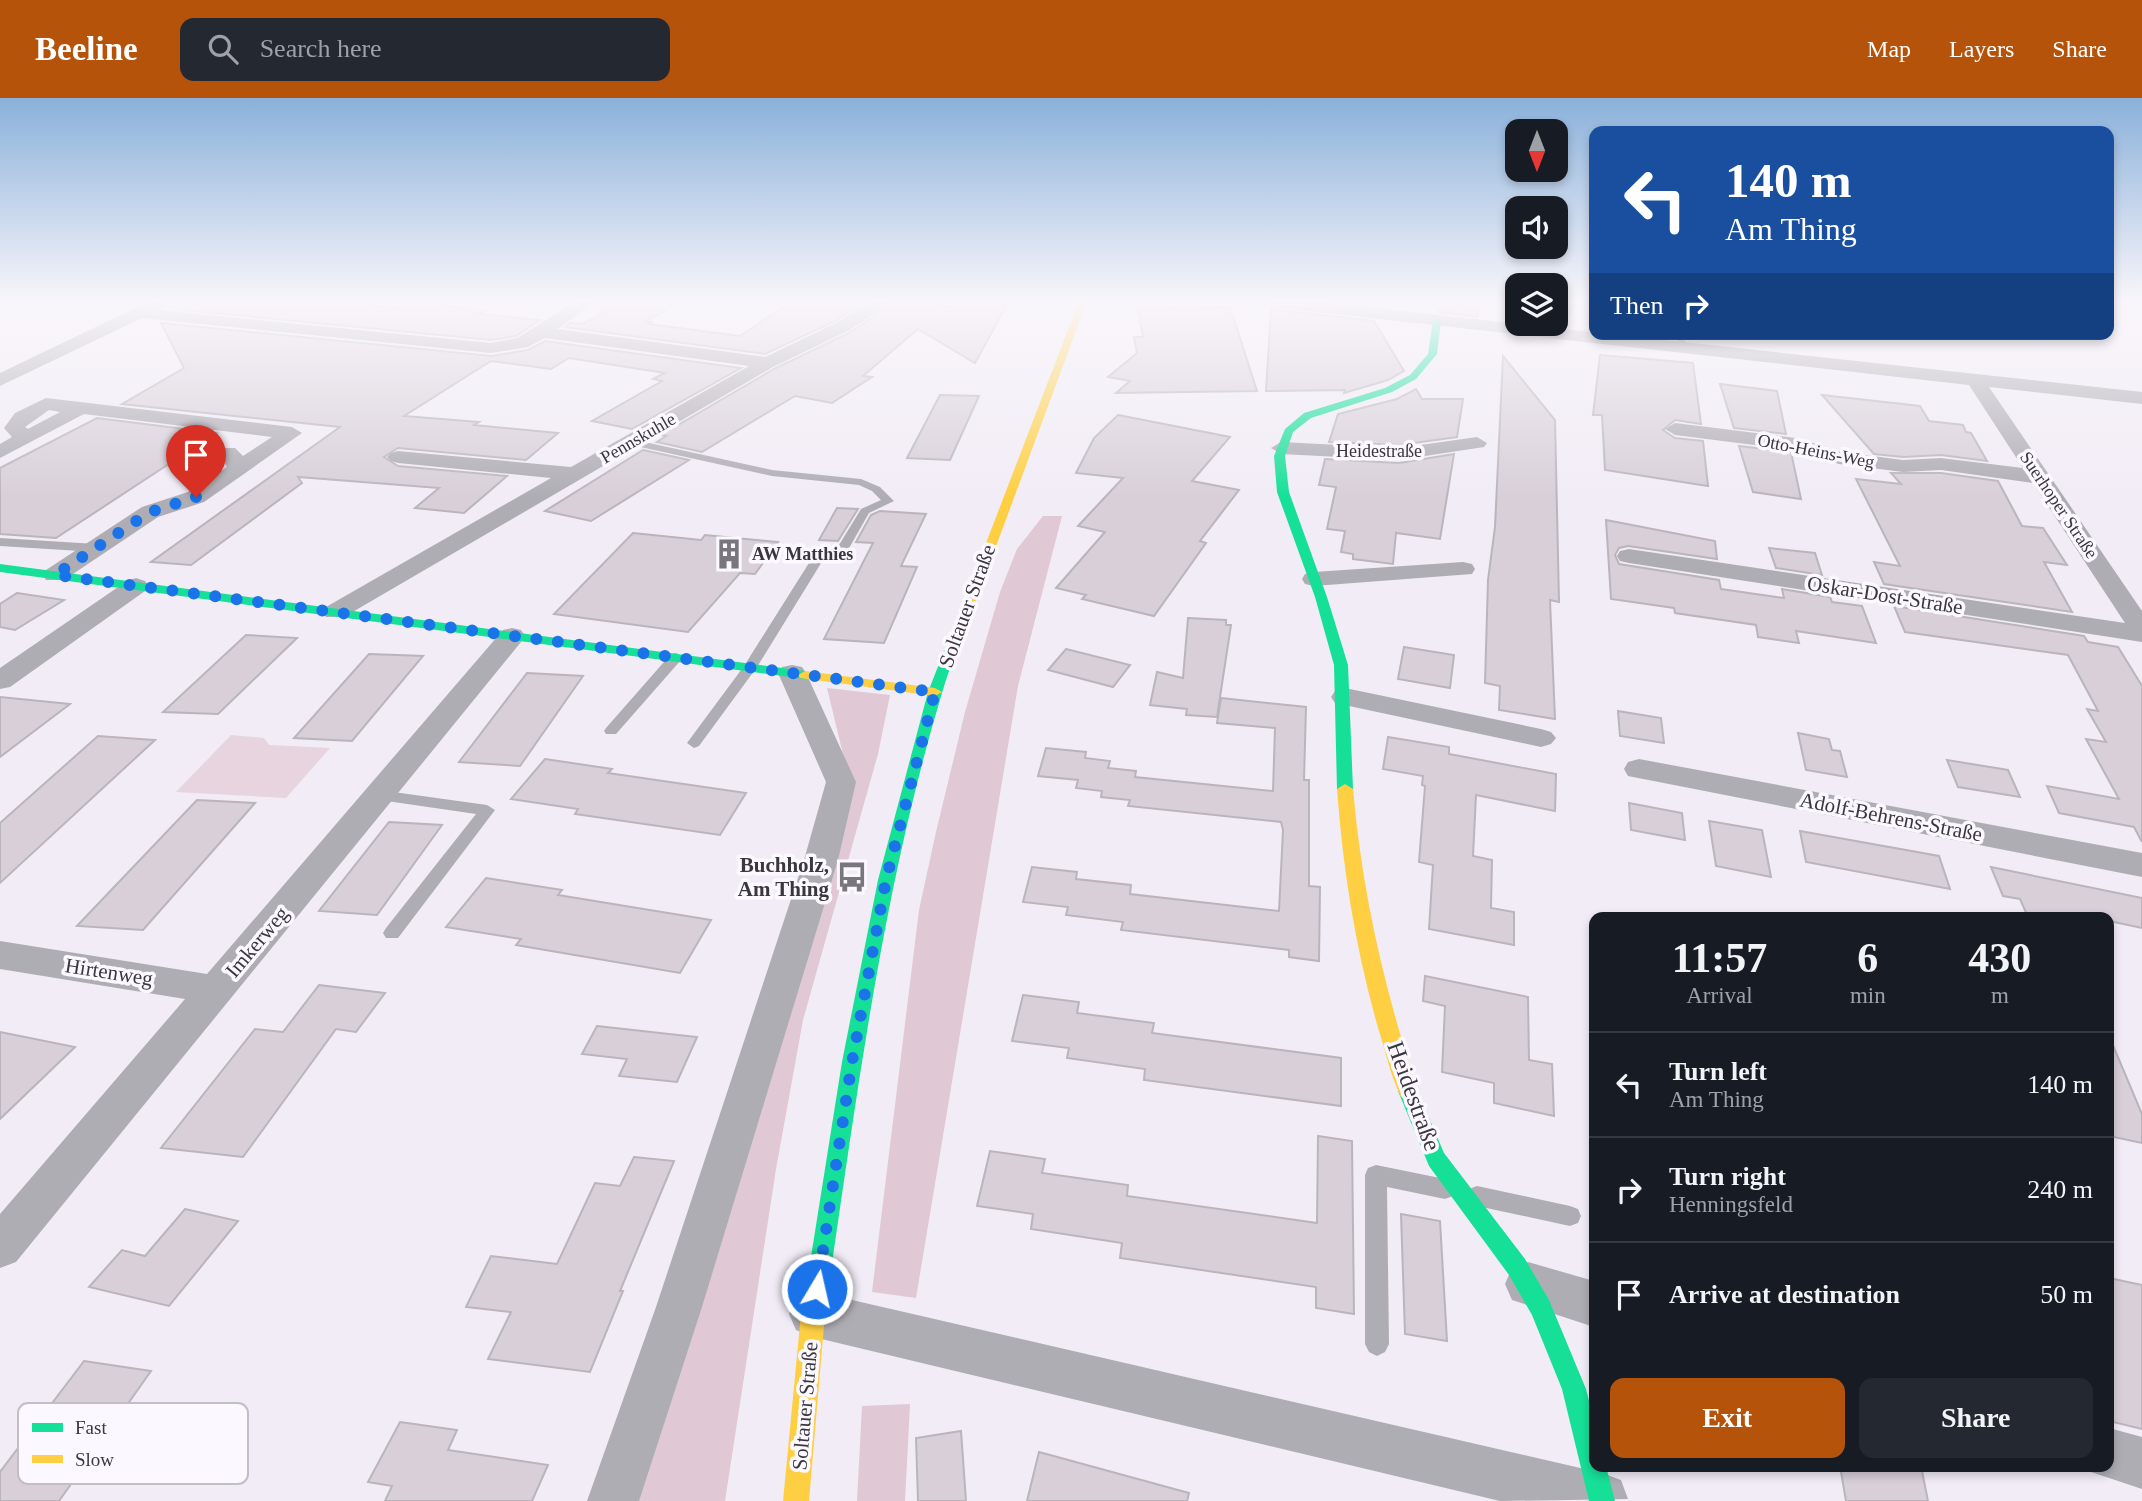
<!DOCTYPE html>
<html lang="en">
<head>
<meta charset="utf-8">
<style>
  body { margin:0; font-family:Georgia,serif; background:#242831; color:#f1f3f6; height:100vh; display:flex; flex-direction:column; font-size:26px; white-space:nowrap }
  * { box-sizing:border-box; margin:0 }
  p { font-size:23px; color:#9ea1a6 }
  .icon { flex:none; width:38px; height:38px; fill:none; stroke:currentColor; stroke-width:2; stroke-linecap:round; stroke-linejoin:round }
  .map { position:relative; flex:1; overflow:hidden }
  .drawer { position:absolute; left:1589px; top:814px; width:525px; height:560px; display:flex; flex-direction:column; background:#171b24; border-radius:14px; box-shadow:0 4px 10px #0003 }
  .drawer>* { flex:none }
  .guide { position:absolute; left:1589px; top:28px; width:525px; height:214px; border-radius:14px; box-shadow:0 4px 10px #0003; background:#1a4fa0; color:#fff; overflow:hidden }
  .needle { width:46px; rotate:180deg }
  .fabs { position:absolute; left:1505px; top:21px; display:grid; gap:14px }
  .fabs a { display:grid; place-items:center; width:63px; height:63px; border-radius:14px; background:#171b24; box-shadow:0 4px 10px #0003; font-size:35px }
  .pin { position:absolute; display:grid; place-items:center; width:60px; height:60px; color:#fff; margin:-72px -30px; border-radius:50% 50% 50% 0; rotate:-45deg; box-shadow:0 0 7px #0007 }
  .pin .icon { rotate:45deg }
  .me { position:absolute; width:77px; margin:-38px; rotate:9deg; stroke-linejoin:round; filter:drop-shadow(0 0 5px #0008) }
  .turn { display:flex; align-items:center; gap:24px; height:147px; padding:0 21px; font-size:32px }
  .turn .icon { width:91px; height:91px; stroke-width:2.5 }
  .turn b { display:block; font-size:49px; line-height:60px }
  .then { display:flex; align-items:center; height:66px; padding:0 21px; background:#0003; gap:14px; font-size:26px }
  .eta { display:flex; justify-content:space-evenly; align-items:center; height:119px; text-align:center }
  .eta b { font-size:42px; font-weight:700; line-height:49px }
  .button { display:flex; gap:14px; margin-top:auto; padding:14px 21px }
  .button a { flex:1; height:80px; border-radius:14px; background:#b45309; color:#fff; font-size:28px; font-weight:700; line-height:80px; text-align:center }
  .button a+a { background:#242831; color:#f1f3f6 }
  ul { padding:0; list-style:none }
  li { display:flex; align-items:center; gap:21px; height:105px; padding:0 21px; border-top:2px solid #363941 }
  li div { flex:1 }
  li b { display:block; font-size:26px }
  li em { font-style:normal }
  header { display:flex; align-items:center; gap:42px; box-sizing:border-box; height:98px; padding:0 35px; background:#b45309; color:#fff }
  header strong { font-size:33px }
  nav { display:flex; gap:38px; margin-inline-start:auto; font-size:24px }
  .search { width:490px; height:63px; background:#242831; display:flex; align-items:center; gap:18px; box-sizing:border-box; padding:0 24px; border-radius:14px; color:#9ea1a6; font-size:26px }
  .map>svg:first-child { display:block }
</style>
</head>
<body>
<header>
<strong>Beeline</strong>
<div class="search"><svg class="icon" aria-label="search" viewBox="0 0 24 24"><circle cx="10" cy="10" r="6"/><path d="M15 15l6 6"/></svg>Search here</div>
<nav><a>Map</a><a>Layers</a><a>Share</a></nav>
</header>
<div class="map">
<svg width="2142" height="1403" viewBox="0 0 2142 1403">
  <rect width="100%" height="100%" fill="#f1ecf6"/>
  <path fill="#e7d4de" d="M231,637L264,640L269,647L330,650L286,700L176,694Z"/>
  <g fill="#e0c8d4">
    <path d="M1043,418H1062L1018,588L916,1200L872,1194L919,812L936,734L965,614L1000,494L1017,451Z"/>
    <path d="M827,590L890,597L878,656L803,922L776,1071L725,1403H628L848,677Z"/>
    <path d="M910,1306L905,1403H857L862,1308Z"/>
  </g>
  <g fill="#d8cfd9" stroke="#bab5bc" stroke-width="2">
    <path d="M203,203H332L403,211L416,204L485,213L478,216L540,222L516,238L491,242L183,212Z"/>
    <path d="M611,203H681L647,223L652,224L649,226L740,238L792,203H866L835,223L765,256L565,229L570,225L582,226L598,218Z"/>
    <path d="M897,203L963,210L970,203H1009L975,265L918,231L863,278L872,279L832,305L795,298L702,354L657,344L666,338L661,337L774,271L849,235Z"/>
    <path d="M1137,204H1163L1164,210L1230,209L1257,293L1116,295L1130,283L1108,279L1137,255L1134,239H1143Z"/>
    <path d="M1432,205L1479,209L1477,219L1439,214Z"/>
    <path d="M1271,211L1374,223L1404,273L1388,282L1344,295L1345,292L1266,293Z"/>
    <path d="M161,225L491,258L528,252L545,243L741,270L632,331L592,323L662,283L653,281L665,275L569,260L551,271L491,263L404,318L479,324L474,327L558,335L526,362L398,350L384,359L398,368L507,378L464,415L415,410L439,390L298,379L302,385L191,467L151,464L340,329L122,306L184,270Z"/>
    <path d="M1600,257L1693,265L1701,326L1675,322L1663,332L1675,340L1703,343L1708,388L1605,372L1602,317H1593Z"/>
    <path d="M1503,258L1555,322L1559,504L1550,502L1555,621L1499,612L1500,588L1485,585L1488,482L1495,429Z"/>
    <path d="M1720,286L1777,293L1786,336L1734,330Z"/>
    <path d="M1416,291L1422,301H1463L1457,339L1399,347L1329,344L1338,316L1397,301Z"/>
    <path d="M940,297L979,298L950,362L907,360Z"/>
    <path d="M1822,297L1920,308L1929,323L1963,327L1966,334L1971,335L1987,363L1941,357L1903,359L1874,356Z"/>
    <path d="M1118,317L1230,339L1192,383L1239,392L1200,443L1206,445L1154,518L1082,501L1086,497L1056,490L1105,434L1078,428L1123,380L1076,375L1094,340Z"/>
    <path d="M97,320L216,335L56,440L0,436V370Z"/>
    <path d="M1739,348L1791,354L1801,401L1753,394Z"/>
    <path d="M643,352L689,362L591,423L545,413Z"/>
    <path d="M1454,356L1440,441L1396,435L1393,466L1353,461V456L1341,454L1345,433L1327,431L1336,389L1319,387L1325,361L1399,365Z"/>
    <path d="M1891,375H1941L1998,383L2022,428L2043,430L2067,467L2044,464L2072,514L1884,486L1874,464L1900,468L1856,381L1901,386Z"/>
    <path d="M837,410L858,411L838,443L819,442Z"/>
    <path d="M880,413L926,416L901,468L917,469L884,545L824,541L873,445L856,444L871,417Z"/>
    <path d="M1606,422L1715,443L1717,461L1628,448L1619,450L1615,457L1619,466L1719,482L1721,491L1784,500L1782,491L1830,499L1832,504L1862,508L1876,545L1796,533L1799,545L1758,539L1756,527L1675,515L1674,510L1611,501Z"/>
    <path d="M633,435L701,442L705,437L778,444L755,476L740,475L688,534L554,516Z"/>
    <path d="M1769,450L1815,455L1822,477L1776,470Z"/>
    <path d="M17,495L64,502L15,532L0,529V506Z"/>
    <path d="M1894,508L2084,538L2088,544L2118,549L2142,588V744L2134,729L2059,715L2047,688L2119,701L2086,641L2106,644L2087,611L2098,613L2068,557L1905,534Z"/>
    <path d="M1188,520L1226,522V527H1231L1217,619L1186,617L1187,611L1150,607L1157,574L1183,580Z"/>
    <path d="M246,537L297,540L218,616L163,614Z"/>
    <path d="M1404,549L1454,557L1450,590L1398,581Z"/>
    <path d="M1066,551L1130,567L1113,589L1048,572Z"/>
    <path d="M369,556L423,558L352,643L294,640Z"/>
    <path d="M527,575L583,578L520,668L459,664Z"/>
    <path d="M0,599L70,606L0,659Z"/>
    <path d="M1221,600L1306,609L1304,682H1309V788L1320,789L1319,863L1289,859V852L1121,832L1123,824L1066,817L1068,809L1023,804L1032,769L1077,774L1076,781L1131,787L1130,796L1279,813L1283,732L1281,724L1128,708L1130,702L1101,699L1102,693L1076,690L1078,682L1038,678L1046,650L1086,654L1085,660L1110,663L1108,670L1136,673L1135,679L1273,693L1275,630L1217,625Z"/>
    <path d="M1618,613L1661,620L1664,645L1620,638Z"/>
    <path d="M1798,635L1829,641L1832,652L1840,653L1847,679L1806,672Z"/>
    <path d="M98,638L155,642L0,785V725Z"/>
    <path d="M1388,639L1449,649V656L1556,676L1555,713L1476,697L1473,758L1492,762L1491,810L1514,814V847L1429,831L1433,767L1419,764L1425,688L1422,687L1423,678L1383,671Z"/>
    <path d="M545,661L612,671L608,675L746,695L720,737L575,716L578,711L511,701Z"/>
    <path d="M1947,662L2008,672L2020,699L1958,689Z"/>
    <path d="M197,702L255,705L143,832L77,828Z"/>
    <path d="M1629,705L1682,715L1685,742L1631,732Z"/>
    <path d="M1709,723L1762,732L1771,779L1716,768Z"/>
    <path d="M389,724L442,727L377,817L319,813Z"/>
    <path d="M1800,733L1939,758L1950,791L1806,764Z"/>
    <path d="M1991,769L2142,800V830L2109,823V819H2028L2020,801L2003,798Z"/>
    <path d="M486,780L562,792L558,797L711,822L680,875L516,847L521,841L446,829Z"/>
    <path d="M1425,878L1528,899L1529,962L1552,966L1554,1018L1494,1005V985L1442,974L1445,908L1423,903Z"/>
    <path d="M319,887L385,895L356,934L336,931L243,1059L161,1050L255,931L283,934Z"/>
    <path d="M1023,897L1079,904L1077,915L1154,925L1152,935L1341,960V1008L1144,982L1145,971L1067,960L1069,950L1012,943Z"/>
    <path d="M597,928L697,939L677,984L619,978L627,961L582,956Z"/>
    <path d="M0,934L75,949L0,1021Z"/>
    <path d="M2109,938L2142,1016V1045L2109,1038Z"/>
    <path d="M1318,1038L1352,1043L1354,1216L1316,1210V1189L1120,1160L1122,1145L1031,1131L1033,1116L977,1108L990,1053L1045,1061L1042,1075L1128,1087L1127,1098L1317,1125Z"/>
    <path d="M634,1059L674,1063L620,1193H623L590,1274L488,1261L511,1214L466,1209L491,1158L557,1166L595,1085L620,1088Z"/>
    <path d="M185,1111L238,1123L169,1208L89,1189L122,1152L145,1158Z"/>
    <path d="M1401,1116L1440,1123L1447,1243L1405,1236Z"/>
    <path d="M2109,1180L2142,1187V1331L2109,1323Z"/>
    <path d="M84,1263L151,1273L59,1403H0V1374Z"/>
    <path d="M400,1324L457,1332L448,1352L548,1367L532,1403H385L392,1388L368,1384Z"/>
    <path d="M961,1333L966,1403H918L916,1340Z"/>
    <path d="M1039,1354L1189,1395L1187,1403H1027Z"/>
    <path d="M1840,1368H1921L1928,1403H1846Z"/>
  </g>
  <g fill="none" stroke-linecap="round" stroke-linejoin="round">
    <g fill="#afadb4" fill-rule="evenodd">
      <path d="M1677,236H1685V252L1678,250Z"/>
      <path d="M631,341L772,372L861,381L880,389L894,403L869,415L848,452L823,462L757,569L699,648L694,650L687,645L744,568L814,457L839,447L861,411L881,402L872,393L859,387L772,378L627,346V342Z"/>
      <path d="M0,440L96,446L102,450L96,454L0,448Z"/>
      <path d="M676,555L683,559L681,562L616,636H606L604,633L606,630L671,556Z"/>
      <path d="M379,692L487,707L495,712L398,840H386L383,835L386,830L476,716L373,701L371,697Z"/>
      <path d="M1376,1067L1445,1081L1453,1084L1456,1091L1453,1098L1445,1101L1387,1089L1389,1246L1385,1254L1377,1258L1369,1254L1365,1246V1077L1368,1070Z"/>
      <path d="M1477,1088L1570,1108L1578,1111L1581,1118L1578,1125L1570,1128L1477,1108L1469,1105L1466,1098L1469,1091Z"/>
    </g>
    <g fill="#afadb4" fill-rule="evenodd">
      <path d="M150,203H167L166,208L159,212L491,245L517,240L576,203H596L558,231L765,259L836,225L872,203H894L848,233L773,269L344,519H326L322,514L326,509L551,380L398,365L391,363L387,359L391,355L398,353L571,369L749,268L545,240L528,249L491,255L142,220L0,288V275Z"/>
      <path d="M1256,203H1313L1547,229L1548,226H1556V212L1561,203H1577L1563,231L2142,294V306L1989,289L2142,513V544L1629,465L1620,463L1617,458L1620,453L1629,451L2125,525L2033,385L1941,372L1903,374L1839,366L1793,352L1675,337L1665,331L1675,325L1796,340L1842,354L1903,362L1941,360L2023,370L1969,287L1264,208Z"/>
      <path d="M46,300L292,329L302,335L204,404L158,419L64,482H46L43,477L46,472L142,409L188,394L227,369L218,354L221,350H235L243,358L272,339L84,316L0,360V346L12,339L4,330L15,315ZM49,312L60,314L28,331L25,329Z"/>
      <path d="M1477,339L1487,345L1484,349L1399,362L1281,356L1271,350L1281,344L1399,350Z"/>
      <path d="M1463,464L1472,466L1475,471L1472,476L1314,488L1305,486L1302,481L1305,476L1314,474Z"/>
      <path d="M136,480L145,483L149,488L145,493L10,589L0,591V570L127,483Z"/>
      <path d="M512,530L521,532L525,538L521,544L16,1164L0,1170V1116L185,901L0,871V843L207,876L503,532Z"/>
      <path d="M792,567L802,569L806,575L856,684L838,762L702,1209L639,1403H587L656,1209L804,762L826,684L778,575L782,569Z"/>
      <path d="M1345,590L1541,631L1551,634L1556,640L1551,646L1541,649L1335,605L1331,599L1335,593Z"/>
      <path d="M1639,661L2142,755V779L1628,678L1624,671L1628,664Z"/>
      <path d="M1528,1164L1594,1183V1229L1512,1202L1505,1186L1512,1170Z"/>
      <path d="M813,1193L1602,1375L1621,1382L1628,1401L1500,1403L813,1239L796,1232L789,1216L796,1200Z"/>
      <path d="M2109,1330L2142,1339V1391L2091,1374L2089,1368H2109Z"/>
    </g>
    <g fill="#16e098" fill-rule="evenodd">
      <path d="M1437,220L1441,223L1437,256L1416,281L1392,294L1311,320L1293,334L1285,358L1289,394L1327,499L1348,567L1353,691L1345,696L1337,691L1334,567L1315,499L1277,394L1274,358L1285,331L1304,315L1385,290L1410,277L1428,256L1433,223Z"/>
      <path d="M0,466L805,573L812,577L805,581L0,474Z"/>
      <path d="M969,501L975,505C964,535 951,564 942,595C886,780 860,974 832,1165L829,1173L821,1176L813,1173L810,1165L842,964L878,782L928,594L963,505Z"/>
      <path d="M1408,985L1415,987L1444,1055L1525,1161L1549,1202L1586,1291L1594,1322V1368H1606L1615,1403H1589L1562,1291L1532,1217L1509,1177L1429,1068L1398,993L1401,987Z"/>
    </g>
    <g fill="#ffcf43" fill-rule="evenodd">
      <path d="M1079,203H1087L975,505L974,508H964L963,505Z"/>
      <path d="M805,573L935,590L942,594L935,598L800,580L798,577Z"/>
      <path d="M1345,686L1353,691C1362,795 1385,894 1418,993L1415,999L1408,1001L1401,999C1391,979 1386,955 1379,933C1356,854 1343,773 1337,691Z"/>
      <path d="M821,1154L829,1157L832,1165L825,1216L809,1403H783L801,1216L810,1165L813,1157Z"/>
    </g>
  </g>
  <linearGradient id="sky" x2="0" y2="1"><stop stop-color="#8ab1da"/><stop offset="0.51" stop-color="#f9f6fb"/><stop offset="1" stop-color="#f9f6fb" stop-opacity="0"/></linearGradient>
  <rect width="2142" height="400" fill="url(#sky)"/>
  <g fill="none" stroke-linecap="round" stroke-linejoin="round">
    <path stroke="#1a73e8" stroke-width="12" stroke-dasharray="0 21.6" d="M196,399L150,414L55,477L935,594L886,782L852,964L817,1191"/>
  </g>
  <defs>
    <g id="building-bare" transform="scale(2.415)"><path d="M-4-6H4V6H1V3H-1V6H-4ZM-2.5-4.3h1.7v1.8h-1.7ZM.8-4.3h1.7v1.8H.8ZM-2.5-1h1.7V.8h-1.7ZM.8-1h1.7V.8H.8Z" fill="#7a767e" stroke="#fbf9ff" stroke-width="2.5" paint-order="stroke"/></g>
    <g id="bus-bare" transform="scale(2.415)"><path d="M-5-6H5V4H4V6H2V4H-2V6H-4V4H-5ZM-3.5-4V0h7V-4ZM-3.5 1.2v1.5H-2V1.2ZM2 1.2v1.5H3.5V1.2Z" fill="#7a767e" stroke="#fbf9ff" stroke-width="2.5" paint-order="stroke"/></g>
  </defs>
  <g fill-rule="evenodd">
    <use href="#building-bare" x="729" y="456"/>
    <use href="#bus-bare" x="852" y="779"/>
  </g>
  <g text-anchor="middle" stroke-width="7" stroke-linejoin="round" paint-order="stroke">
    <g font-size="18" fill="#3a373d" stroke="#fbf9ff">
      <text transform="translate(638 340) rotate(-30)" y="6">Pennskuhle</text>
      <text x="1379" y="359">Heidestraße</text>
      <text transform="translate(1816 353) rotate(11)" y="6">Otto-Heins-Weg</text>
      <text transform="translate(2059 407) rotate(56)" y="6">Suerhoper Straße</text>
    </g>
    <g font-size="18" font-weight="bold" fill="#3a373d" stroke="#fbf9ff" text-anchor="start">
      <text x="752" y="462">AW Matthies</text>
    </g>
    <g font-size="21" fill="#3a373d" stroke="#fbf9ff">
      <text transform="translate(1885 497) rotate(9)" y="7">Oskar-Dost-Straße</text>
      <text transform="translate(967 508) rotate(-70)" y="7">Soltauer Straße</text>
      <text transform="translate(1891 719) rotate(11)" y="7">Adolf-Behrens-Straße</text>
      <text transform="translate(257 844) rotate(-50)" y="7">Imkerweg</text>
      <text transform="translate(109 874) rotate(9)" y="7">Hirtenweg</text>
      <text transform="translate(805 1308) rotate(-85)" y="7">Soltauer Straße</text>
    </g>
    <g font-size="21" font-weight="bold" fill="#3a373d" stroke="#fbf9ff" text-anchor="end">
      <text x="829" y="774">Buchholz,<tspan x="829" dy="24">Am Thing</tspan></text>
    </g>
    <g font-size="24" fill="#3a373d" stroke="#fbf9ff">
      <text transform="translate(1414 998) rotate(70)" y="8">Heidestraße</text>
    </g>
  </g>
  <rect x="18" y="1305" width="230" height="81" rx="10" fill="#fbf9ff" stroke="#c1bfc5" stroke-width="2"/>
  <rect x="32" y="1325" width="31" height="9" fill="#16e098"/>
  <rect x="32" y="1357" width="31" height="8" fill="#ffcf43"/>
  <g font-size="19" fill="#3a373d">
    <text x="75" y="1336">Fast</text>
    <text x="75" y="1368">Slow</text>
  </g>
</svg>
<div class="fabs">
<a><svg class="needle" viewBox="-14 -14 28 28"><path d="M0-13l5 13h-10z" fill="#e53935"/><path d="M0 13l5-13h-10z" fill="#9ea1a6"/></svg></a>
<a><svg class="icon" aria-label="sound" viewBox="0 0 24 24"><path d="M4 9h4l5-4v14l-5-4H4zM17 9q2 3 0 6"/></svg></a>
<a><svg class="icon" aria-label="layers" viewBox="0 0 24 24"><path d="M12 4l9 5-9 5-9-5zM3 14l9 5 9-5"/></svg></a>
</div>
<div class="pin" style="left:196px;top:399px;background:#d93025"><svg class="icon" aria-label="arrive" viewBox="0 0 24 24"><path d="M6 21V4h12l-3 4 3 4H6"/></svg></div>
<svg class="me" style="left:817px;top:1191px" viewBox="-20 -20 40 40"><circle r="17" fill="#1a73e8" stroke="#fff" stroke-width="3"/><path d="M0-11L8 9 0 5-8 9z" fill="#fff"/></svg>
<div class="guide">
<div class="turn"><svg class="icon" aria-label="left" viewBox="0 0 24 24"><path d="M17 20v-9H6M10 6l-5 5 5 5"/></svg><div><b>140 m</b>Am Thing</div></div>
<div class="then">Then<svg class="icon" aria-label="right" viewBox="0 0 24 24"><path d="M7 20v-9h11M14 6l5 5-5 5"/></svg></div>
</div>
<section class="drawer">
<div class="eta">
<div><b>11:57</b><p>Arrival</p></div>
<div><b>6</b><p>min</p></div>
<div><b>430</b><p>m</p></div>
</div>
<ul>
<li><svg class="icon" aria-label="left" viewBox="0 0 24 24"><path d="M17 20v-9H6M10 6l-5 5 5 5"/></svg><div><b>Turn left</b><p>Am Thing</p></div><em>140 m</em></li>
<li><svg class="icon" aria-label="right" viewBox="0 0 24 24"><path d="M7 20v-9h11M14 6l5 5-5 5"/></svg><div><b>Turn right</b><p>Henningsfeld</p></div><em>240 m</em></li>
<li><svg class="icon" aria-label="arrive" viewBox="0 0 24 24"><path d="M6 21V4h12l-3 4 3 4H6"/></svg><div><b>Arrive at destination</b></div><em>50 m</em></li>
</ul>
<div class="button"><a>Exit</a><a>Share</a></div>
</section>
</div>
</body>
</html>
